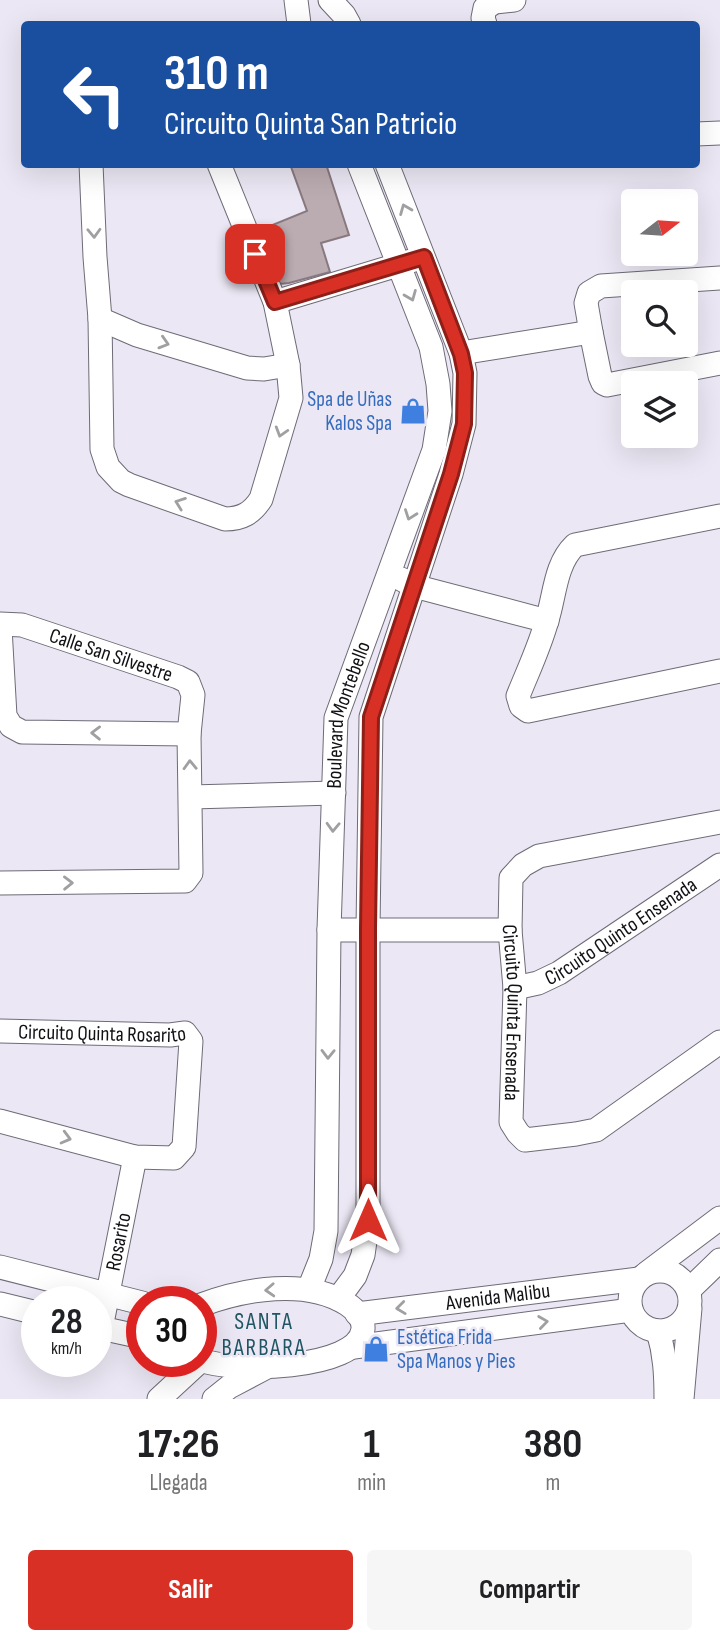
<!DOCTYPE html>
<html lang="es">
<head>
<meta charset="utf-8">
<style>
  body { margin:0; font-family:"Sofia Sans Condensed",sans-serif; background:#f6f6f6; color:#202124; height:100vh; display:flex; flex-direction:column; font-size:26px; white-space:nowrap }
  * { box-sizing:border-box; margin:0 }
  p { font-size:23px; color:#757577 }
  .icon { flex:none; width:38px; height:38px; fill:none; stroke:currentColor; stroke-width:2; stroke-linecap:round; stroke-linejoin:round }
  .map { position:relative; height:1399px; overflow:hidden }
  .panel { display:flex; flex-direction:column; background:#fff; flex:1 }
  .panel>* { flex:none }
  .guide { position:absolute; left:21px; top:21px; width:679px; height:147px; border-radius:7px; box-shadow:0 7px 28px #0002; background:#1a4fa0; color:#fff; overflow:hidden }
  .needle { width:46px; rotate:73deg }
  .tools { position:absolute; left:621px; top:189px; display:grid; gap:14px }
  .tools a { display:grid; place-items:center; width:77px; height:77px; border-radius:7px; background:#fff; box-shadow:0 7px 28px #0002; font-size:35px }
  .speed { position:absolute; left:21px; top:1286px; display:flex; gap:14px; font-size:35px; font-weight:700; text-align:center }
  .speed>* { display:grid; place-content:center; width:91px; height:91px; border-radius:50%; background:#fff; box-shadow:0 7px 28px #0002; line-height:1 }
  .speed small { font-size:18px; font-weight:400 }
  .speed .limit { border:10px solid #d22; background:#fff; color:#111 }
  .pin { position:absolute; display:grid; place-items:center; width:60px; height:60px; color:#fff; margin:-30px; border-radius:14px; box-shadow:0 4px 10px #0006 }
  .me { position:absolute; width:77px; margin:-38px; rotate:0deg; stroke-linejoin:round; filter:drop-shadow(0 0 5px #0008) }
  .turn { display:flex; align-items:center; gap:24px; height:147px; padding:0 28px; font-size:32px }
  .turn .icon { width:91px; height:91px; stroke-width:2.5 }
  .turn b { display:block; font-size:49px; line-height:60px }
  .eta { display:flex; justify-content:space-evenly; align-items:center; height:119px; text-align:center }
  .eta b { font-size:42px; font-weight:700; line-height:49px }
  .action { display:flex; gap:14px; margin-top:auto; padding:14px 28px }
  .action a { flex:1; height:80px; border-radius:7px; background:#d93025; color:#fff; font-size:28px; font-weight:700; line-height:80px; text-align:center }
  .action a+a { background:#f6f6f6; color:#202124 }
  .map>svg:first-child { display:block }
</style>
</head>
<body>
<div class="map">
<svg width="720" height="1399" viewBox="0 0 720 1399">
  <rect width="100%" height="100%" fill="#ebe7f4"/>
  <path fill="#bbacb1" stroke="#87797e" stroke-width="2" d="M290,164H326L349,235L321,243L330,272L289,283L280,284L275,278L260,230L307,211Z"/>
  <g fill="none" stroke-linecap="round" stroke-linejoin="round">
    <g stroke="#6e6b76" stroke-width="25">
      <g id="street">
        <path d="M296,0L299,24"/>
        <path d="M330,0L344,15L349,24"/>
        <path d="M485,24L483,18L485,8L495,2L514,0"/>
        <path d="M696,134L720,133"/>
        <path d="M91,164L95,257L100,319L102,449L108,467L121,481L129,485L225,519C242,519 252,513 261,499L291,398L288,365L275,302L219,164"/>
        <path d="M720,278L601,286L589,293L586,303L591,332L600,376L603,383L607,385L720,363"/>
        <path d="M275,302L411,261"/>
        <path d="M100,319L137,335L247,368L264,369L288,365"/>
        <path d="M461,353L591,332"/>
        <path d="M720,516L575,545C555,564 555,595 547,620C540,646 528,671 518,696L521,706L528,711L720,671"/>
        <path d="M401,579L414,586L547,621"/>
        <path id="s1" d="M0,624L22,625L178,677L188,682L193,695L189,734L191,873L185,881L0,883"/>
        <path d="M0,628L5,716L11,726L22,732L189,734"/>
        <path d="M191,797L334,793"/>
        <path id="s2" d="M720,822L539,856L523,865L511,878L510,930L515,988L511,1122L518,1133L525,1140L576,1134L596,1130L720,1042"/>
        <path d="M329,930H510"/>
        <path id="s3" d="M515,988L538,983L559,973L720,865"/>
        <path id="s4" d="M0,1031L170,1035L185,1033L191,1041L184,1147L174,1158L135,1157L0,1121"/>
        <path d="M0,1267L142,1303"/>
        <circle cx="660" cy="1301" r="30"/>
        <path d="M647,1273L720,1218"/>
        <path id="s5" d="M309,1289L321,1259L326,1231L329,930L336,718L434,450L440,411L438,384L431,347L359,164"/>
        <path d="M689,1290L720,1260"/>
        <path d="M338,1299L355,1276L363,1255L368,1220V929L371,717L451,474L464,424L465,373L461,353L387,164"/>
        <path d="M0,1304L37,1313"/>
        <path d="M201,1305C244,1289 306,1278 347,1304C355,1309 364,1319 363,1329C359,1371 230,1372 201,1360"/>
        <path id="s6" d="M357,1314L639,1279"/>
        <path d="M96,1327L142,1337"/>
        <path id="s7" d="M101,1328L135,1157"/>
        <path d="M658,1331C665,1354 666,1375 666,1399"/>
        <path d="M354,1347L631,1310"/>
        <path d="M159,1399L199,1362"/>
        <path d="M214,1399L229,1387L265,1368"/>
        <path d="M682,1399L690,1308"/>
      </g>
    </g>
    <use href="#street" stroke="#fff" stroke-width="23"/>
  </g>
  <defs><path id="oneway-chevron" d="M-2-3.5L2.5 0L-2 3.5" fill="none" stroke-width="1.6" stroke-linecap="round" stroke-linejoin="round" transform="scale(1.75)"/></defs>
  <g stroke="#a09fa1">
    <use href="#oneway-chevron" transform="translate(405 209) rotate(-112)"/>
    <use href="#oneway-chevron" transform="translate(94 233) rotate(88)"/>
    <use href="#oneway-chevron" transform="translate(411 296) rotate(68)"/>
    <use href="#oneway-chevron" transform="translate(164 343) rotate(17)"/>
    <use href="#oneway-chevron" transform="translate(281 432) rotate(107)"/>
    <use href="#oneway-chevron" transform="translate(180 503) rotate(-160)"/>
    <use href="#oneway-chevron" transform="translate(410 515) rotate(110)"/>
    <use href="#oneway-chevron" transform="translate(96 733) rotate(-179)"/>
    <use href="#oneway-chevron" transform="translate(190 765) rotate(-92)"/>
    <use href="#oneway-chevron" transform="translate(333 827) rotate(92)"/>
    <use href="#oneway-chevron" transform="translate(68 883) rotate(-1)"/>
    <use href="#oneway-chevron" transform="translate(328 1054) rotate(91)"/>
    <use href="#oneway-chevron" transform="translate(66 1138) rotate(15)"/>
    <use href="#oneway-chevron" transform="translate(270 1290) rotate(177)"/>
    <use href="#oneway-chevron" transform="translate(401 1308) rotate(173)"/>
    <use href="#oneway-chevron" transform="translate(543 1322) rotate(-8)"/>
  </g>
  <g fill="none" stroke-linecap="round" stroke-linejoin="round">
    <g stroke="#8d1f18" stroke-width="18">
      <path id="route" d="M255,254L275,302L424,257L461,354L465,373L464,424L451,474L371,717L368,929V1220"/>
    </g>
    <use href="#route" stroke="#d93025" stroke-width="12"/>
  </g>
  <defs>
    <g id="shop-bare" transform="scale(2.1)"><path d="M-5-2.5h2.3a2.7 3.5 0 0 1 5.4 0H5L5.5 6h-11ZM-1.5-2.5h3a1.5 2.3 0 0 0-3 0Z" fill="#3f7fe0" stroke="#ebe7f4" stroke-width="2.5" paint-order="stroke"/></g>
  </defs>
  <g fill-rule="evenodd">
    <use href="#shop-bare" x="413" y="411"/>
    <use href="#shop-bare" x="376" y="1349"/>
  </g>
  <g text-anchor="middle" stroke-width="5" stroke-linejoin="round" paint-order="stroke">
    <g font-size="21" fill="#366cbe" stroke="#ebe7f4" text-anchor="end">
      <text x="392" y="406">Spa de Uñas<tspan x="392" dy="24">Kalos Spa</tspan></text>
      <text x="397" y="1344" text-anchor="start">Estética Frida<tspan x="397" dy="24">Spa Manos y Pies</tspan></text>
    </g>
    <g font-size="21" fill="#111014" stroke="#ebe7f4">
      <text dy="7" stroke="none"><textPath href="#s1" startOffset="116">Calle San Silvestre</textPath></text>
      <text dy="7" stroke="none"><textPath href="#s5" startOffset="579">Boulevard Montebello</textPath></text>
      <text dy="7" stroke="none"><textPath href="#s3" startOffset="121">Circuito Quinto Ensenada</textPath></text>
      <text dy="7" stroke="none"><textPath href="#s2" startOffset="355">Circuito Quinta Ensenada</textPath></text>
      <text dy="7" stroke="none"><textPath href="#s4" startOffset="102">Circuito Quinta Rosarito</textPath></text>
      <text dy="7" stroke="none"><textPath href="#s7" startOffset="88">Rosarito</textPath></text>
      <text dy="7" stroke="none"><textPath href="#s6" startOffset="142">Avenida Malibu</textPath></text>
    </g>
    <g font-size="23" letter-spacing="2" fill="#205663" stroke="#ebe7f4">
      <text x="264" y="1329">SANTA<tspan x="264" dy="26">BARBARA</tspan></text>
    </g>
  </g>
</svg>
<div class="tools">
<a><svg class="needle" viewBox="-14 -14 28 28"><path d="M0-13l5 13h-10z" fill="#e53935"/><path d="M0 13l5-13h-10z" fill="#757577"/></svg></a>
<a><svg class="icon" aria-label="search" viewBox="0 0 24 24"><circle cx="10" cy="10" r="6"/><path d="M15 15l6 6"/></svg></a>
<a><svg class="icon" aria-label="layers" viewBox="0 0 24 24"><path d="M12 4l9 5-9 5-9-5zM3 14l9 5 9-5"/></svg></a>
</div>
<div class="speed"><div>28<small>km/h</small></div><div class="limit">30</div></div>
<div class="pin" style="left:255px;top:254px;background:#d93025"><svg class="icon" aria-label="arrive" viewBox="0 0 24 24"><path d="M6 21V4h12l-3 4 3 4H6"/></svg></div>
<svg class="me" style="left:368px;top:1220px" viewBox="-20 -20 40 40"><path d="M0-17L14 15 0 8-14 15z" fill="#d93025" stroke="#fff" stroke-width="4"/></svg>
<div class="guide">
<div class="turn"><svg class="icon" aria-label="left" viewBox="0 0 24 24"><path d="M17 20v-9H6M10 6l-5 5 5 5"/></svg><div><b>310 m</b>Circuito Quinta San Patricio</div></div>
</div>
</div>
<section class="panel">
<div class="eta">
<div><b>17:26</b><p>Llegada</p></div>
<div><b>1</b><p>min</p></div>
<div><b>380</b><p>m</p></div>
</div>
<div class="action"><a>Salir</a><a>Compartir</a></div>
</section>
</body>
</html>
